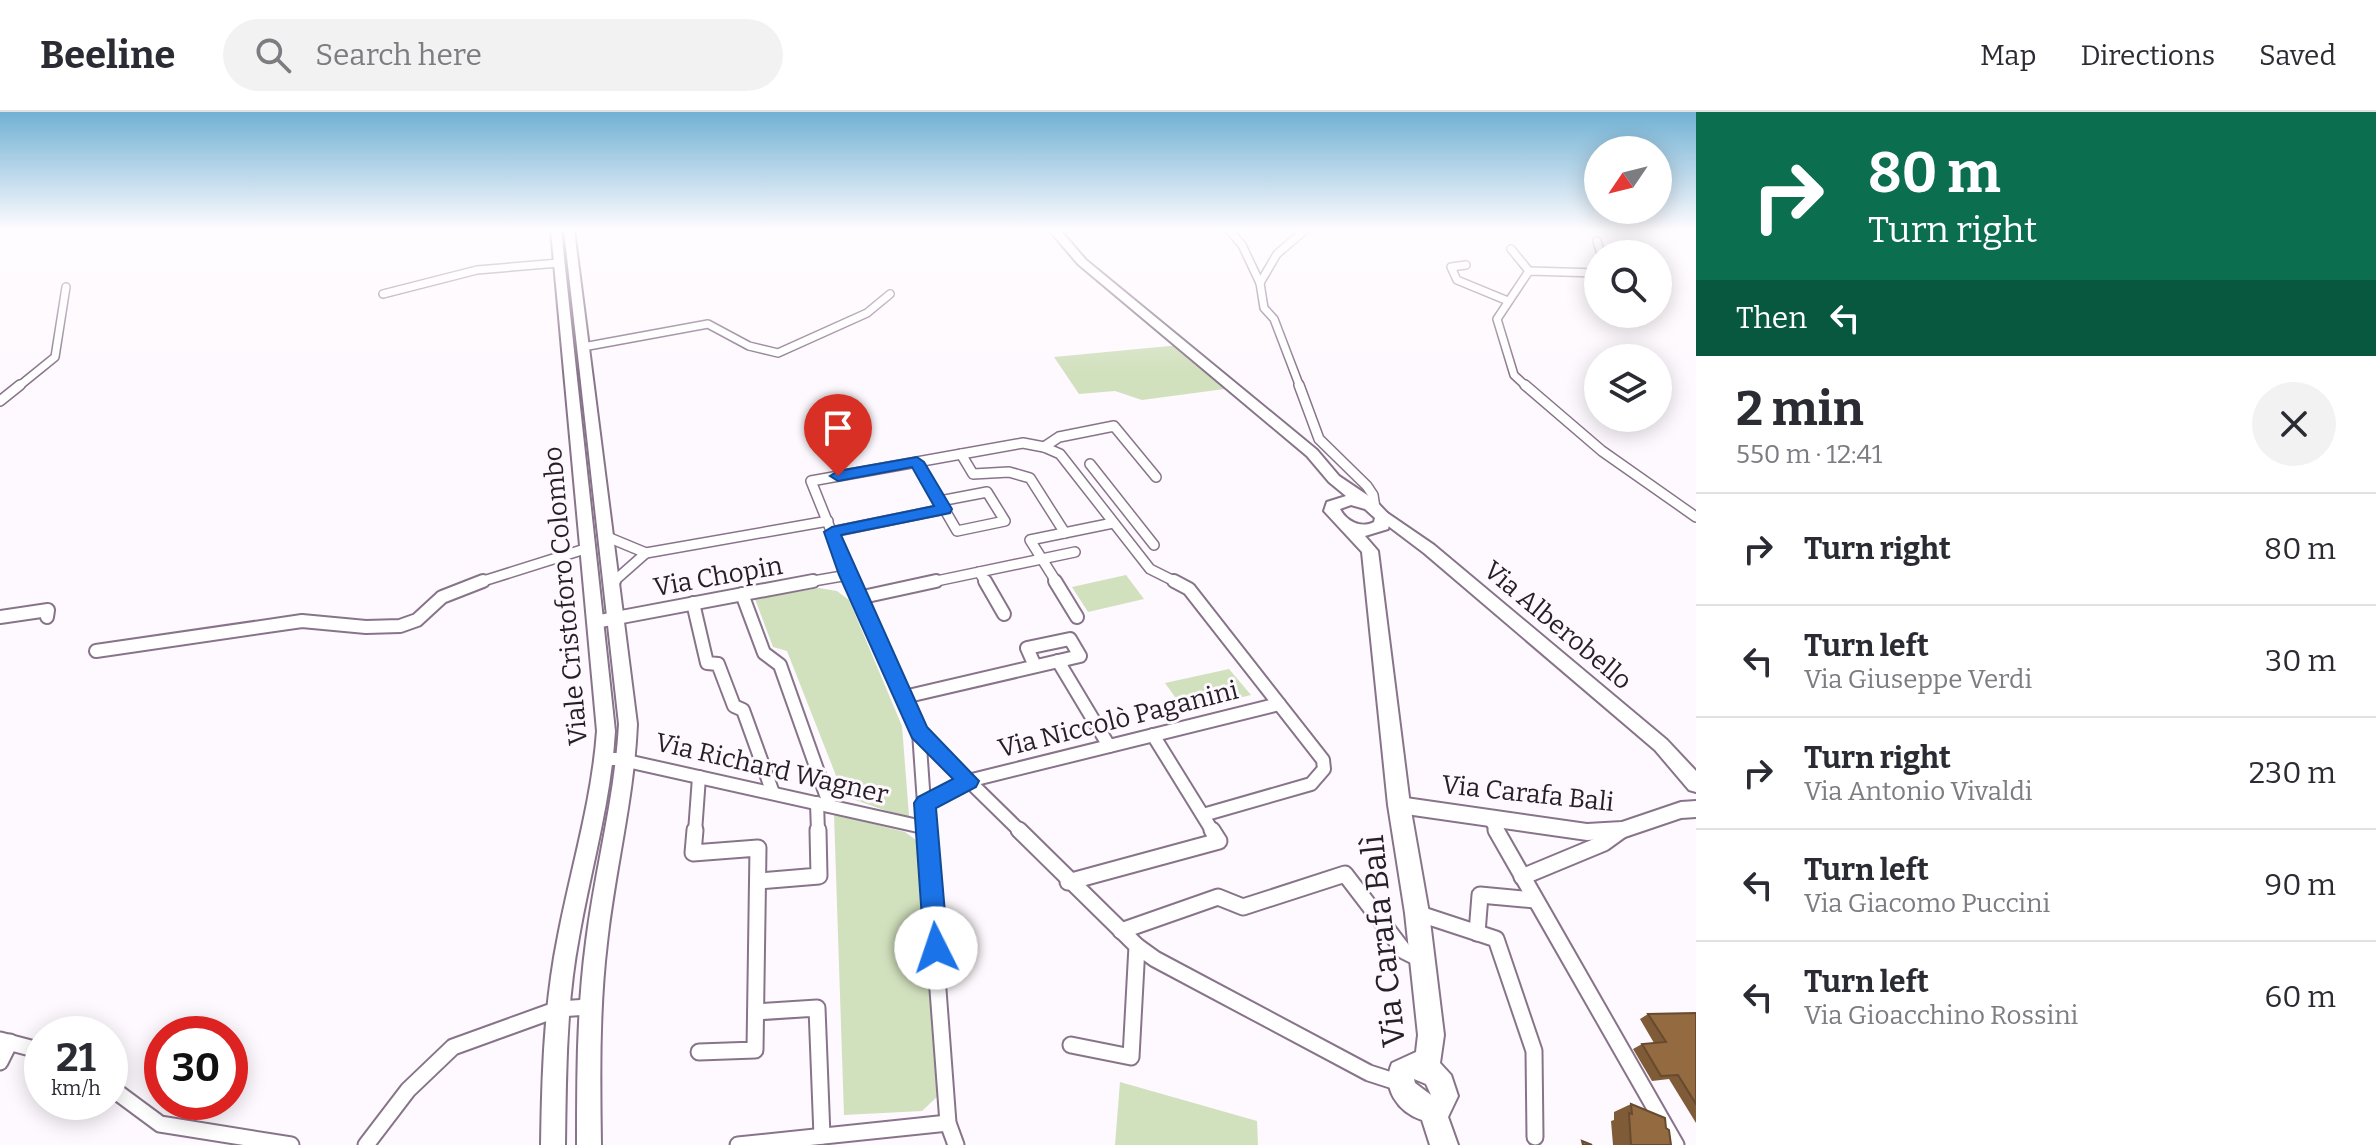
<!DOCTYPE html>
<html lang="en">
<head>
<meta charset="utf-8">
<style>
  body { margin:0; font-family:Bitter,serif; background:#f2f2f3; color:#2b2b33; height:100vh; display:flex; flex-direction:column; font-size:30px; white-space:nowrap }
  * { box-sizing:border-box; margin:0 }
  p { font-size:26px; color:#7c7c81 }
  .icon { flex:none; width:44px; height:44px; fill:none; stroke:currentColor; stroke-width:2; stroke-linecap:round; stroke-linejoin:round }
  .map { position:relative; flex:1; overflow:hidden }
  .sheet { display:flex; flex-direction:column; background:#fff; width:680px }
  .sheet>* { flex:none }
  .top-card { background:#0b6e4f; color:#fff; overflow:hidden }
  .needle { width:52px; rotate:235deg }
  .fabs { position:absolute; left:1584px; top:24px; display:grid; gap:16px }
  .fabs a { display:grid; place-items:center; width:88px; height:88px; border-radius:50%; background:#fff; box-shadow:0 4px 20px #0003; font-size:40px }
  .speed { position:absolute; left:24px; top:904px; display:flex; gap:16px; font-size:40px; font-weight:700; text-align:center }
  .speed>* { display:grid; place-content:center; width:104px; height:104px; border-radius:50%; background:#fff; box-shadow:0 4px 20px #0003; line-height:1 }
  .speed small { font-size:20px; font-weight:400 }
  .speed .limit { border:12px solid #d22; background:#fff; color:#111 }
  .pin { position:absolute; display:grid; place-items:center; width:68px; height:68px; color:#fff; margin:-82px -34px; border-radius:50% 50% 50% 0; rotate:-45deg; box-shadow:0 0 8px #0007 }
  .pin .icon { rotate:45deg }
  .me { position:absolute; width:88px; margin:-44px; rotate:356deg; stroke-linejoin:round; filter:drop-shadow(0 0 6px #0008) }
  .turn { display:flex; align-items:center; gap:28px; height:168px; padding:0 40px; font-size:36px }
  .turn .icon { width:104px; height:104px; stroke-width:2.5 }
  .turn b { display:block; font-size:56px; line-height:68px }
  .then { display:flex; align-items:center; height:76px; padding:0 40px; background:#0003; gap:16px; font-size:30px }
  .round { display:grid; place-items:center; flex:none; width:84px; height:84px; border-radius:42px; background:#f2f2f3 }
  .summary { display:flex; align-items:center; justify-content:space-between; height:136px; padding:0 40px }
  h1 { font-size:48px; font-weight:700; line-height:60px }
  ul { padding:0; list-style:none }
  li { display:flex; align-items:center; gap:24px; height:112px; padding:0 40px; border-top:2px solid #e1e1e2 }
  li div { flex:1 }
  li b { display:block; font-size:30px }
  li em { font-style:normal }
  header { display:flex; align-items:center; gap:48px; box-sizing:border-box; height:112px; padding:0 40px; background:#fff; border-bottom:2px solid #e1e1e2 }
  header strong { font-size:38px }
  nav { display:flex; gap:44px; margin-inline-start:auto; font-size:28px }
  .search { width:560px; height:72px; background:#f2f2f3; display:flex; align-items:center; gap:20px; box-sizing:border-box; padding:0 28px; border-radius:44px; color:#7c7c81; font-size:30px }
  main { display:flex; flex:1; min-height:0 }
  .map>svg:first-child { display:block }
</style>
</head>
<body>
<header>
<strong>Beeline</strong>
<div class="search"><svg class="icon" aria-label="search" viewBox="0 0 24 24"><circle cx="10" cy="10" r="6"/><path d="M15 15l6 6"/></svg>Search here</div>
<nav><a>Map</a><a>Directions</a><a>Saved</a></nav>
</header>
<main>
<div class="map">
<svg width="1696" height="1033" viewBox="0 0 1696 1033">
  <rect width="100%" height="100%" fill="#fef9fe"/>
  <g fill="#d1e0bd">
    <path d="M1180,233L1232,276L1142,288L1115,279L1079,282L1054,245Z"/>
    <path d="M1126,463L1144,487L1088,500L1072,475Z"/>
    <path d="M819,476L837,479L849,488L902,614L909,704L904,705L844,684L787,539L773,535L755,487Z"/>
    <path d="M1229,557L1251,583L1185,599L1165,571Z"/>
    <path d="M834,702L905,720L920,731L941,981L922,999L844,1003Z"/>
    <path d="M1120,970L1257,1009L1258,1033H1115Z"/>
  </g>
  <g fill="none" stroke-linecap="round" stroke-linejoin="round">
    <g stroke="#88748a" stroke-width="10">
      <g id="street-far3">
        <path d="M1229,118L1242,133L1260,171L1264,196L1274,207L1300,275"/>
        <path d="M1597,129L1601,142"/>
        <path d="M1511,137L1529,159"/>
        <path d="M1466,153L1451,155L1457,168L1508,189"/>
        <path d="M1260,171L1277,142L1305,118"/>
        <path d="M383,182L477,158L559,151"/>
        <path d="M583,235L708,212L749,234L778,241L867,201L890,182"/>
        <path d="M18,275L55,245L66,175"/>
        <path d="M1527,275L1514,263L1497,207L1529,159L1598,161"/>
      </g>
    </g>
    <g stroke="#88748a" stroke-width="12">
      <g id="street-far2">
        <path d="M1299,273L1319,327L1367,374L1373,383L1375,396"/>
        <path d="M1525,273L1602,339L1696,405"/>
        <path d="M0,289L20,273"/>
        <path d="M1044,335L1059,325L1114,314L1156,365"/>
        <path d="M961,342L973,362L1009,360L1030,366L1065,421"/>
        <path d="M917,350L957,419L1005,409L987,380L940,389"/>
        <path d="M1090,352L1154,433"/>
        <path d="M832,420L944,397"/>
        <path d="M605,424L646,441L612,471"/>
        <path d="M646,441L828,409"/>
        <path d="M979,460L986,471"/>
        <path d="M477,471L588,436"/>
        <path d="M802,471L848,463"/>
        <path d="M852,471L811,369L1023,331L1044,335L1060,342L1150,457L1178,471"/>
        <path d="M927,471L1075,440"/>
        <path d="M1057,471L1030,428L1113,411"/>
      </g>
    </g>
    <g stroke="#88748a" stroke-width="16">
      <g id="street-far1">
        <path d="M851,469L919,620L1021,720"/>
        <path d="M985,469L1004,502"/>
        <path d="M1055,469L1077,505"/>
        <path d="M1174,469L1189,477L1323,648L1324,657L1311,672L1203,703"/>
        <path d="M611,472L614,469"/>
        <path d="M742,482L764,541L780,553L830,694"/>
        <path d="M858,486L936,469"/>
        <path d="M693,491L707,551L718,552L734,594L743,598L773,681"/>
        <path d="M0,505L48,498L47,505"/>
        <path d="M595,510L813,469"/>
        <path d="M96,539L302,509L366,515L400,514L417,508L442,485L483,469"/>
        <path d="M1058,549L1109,634"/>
        <path d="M904,585L1080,544L1070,527L1027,536L1035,554"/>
        <path d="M919,620L926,720"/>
        <path d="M1153,623L1213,720"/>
        <path d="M605,647H618L927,716"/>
        <path d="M817,691L818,720"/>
        <path d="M925,691L968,669L1279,592"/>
        <path d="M1489,705L1498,720"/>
        <path d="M695,720L699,665"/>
        <path d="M1619,720L1622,718"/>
      </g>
    </g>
    <g stroke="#88748a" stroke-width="19">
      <g id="street">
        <path d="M695,718L693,741L758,736L755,938L699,940"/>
        <path d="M926,718L948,1011L956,1033"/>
        <path d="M1019,718L1137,834L1155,847L1369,961L1400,971"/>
        <path d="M1496,718L1676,1033"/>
        <path d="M1522,765L1604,731L1622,718"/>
        <path d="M758,769L819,764L818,718"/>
        <path d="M1068,770L1219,729L1212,718"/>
        <path d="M1417,801L1496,827L1534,939L1535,1025"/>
        <path d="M1121,819L1218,785L1243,795L1345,762L1404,839L1420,847"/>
        <path d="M1477,821L1480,783L1535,788"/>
        <path d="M756,900L817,896L822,1024"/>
        <path d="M0,928L42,939"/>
        <path d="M1071,933L1131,945L1137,834"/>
        <path d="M0,950L10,930"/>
        <path d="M110,975L160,1012L291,1033"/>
        <path d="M366,1033L408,978L453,935L558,897L589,895"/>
        <path d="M738,1033L948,1011"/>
      </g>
    </g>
    <g stroke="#88748a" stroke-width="4">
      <g id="secondary">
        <path d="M551,118H561L615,619C611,689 591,756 579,825C566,893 566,963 565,1033H541C542,963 544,893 558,824C571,756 592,689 597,619Z"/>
        <path d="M564,118H574L637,612C634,686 615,757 607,831C599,898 600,966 601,1033H577C577,965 577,898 586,830C595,757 615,686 619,612Z"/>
        <path d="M1380,396L1434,433L1667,628L1696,659V680L1689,678L1655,638L1424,441L1375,404L1373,401Z"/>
        <path d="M1399,685L1587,712L1622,710L1681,690L1696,689V705L1681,706L1622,726L1587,728L1399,701L1392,699L1390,693L1392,687Z"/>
      </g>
    </g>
    <g stroke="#88748a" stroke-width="4">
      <path id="primary" d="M1049,118H1060L1086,148L1317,338L1339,364L1376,389L1391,405L1388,417L1365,424L1378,439L1410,693L1429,801L1444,923L1440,951L1451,963L1458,984L1448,1005L1458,1033H1430L1422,1008C1398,1000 1381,976 1392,951L1416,940L1418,923L1405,801L1388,693L1362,440L1324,399L1327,390L1346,384L1329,370L1307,344L1078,152ZM1351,393L1365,397L1375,406L1374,410C1361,417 1346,409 1340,397ZM1414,967L1426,972L1431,983L1415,971Z"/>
    </g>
    <use href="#street-far3" stroke="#fff" stroke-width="7"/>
    <use href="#street-far2" stroke="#fff" stroke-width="9"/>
    <use href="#street-far1" stroke="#fff" stroke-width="12"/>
    <use href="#street" stroke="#fff" stroke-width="15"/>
    <use href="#secondary" fill="#fff" fill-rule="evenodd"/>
    <use href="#primary" fill="#fff" fill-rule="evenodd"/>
  </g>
  <g fill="#7f5b38">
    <path d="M1696,901V1011L1669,967L1652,969L1633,937L1642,932L1654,931L1640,907L1648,902Z"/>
    <path d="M1631,992L1666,1016L1671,1033H1613L1611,1009L1614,1008V1000Z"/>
  </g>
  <g fill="#946a41" stroke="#684a2e" stroke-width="2">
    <path d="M1696,901V992L1678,963L1661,964L1642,932L1666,930L1648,902Z"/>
    <path d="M1631,992L1665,1006L1666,1016L1669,1018L1671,1033H1631L1629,1001L1632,1002Z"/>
    <path d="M1582,1029L1592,1033H1583Z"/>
  </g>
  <linearGradient id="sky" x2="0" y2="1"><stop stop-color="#71b1d4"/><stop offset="0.45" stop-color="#fffcff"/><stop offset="1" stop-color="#fffcff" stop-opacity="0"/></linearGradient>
  <rect width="1696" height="262" fill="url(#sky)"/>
  <path fill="#1a73e8" stroke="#114b97" stroke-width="2" d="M917,345L924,350L952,397L950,401L841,423L927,615L979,669L976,675L936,696L948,836L945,844L936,848L927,844L924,836L914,691L918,685L953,667L912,626L839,463L824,420L832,415L934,394L912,355L838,369L830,364L838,359Z"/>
  <g text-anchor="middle" stroke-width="6" stroke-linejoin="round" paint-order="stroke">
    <g font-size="26" fill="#271f27" stroke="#fef9fe">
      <text transform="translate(718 464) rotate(-10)" y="9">Via Chopin</text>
      <text transform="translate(565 484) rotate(-95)" y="9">Viale Cristoforo Colombo</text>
      <text transform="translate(1558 513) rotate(40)" y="9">Via Alberobello</text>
      <text transform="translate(1118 607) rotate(-14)" y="9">Via Niccolò Paganini</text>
      <text transform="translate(772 656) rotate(13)" y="9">Via Richard Wagner</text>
      <text transform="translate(1528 681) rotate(6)" y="9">Via Carafa Bali</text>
    </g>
    <g font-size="32" fill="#271f27" stroke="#fef9fe">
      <text transform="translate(1383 829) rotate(-96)" y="11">Via Carafa Balì</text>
    </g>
  </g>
</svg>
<div class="fabs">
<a><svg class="needle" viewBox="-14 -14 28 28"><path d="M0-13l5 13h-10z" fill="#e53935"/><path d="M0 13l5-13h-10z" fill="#7c7c81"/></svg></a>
<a><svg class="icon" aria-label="search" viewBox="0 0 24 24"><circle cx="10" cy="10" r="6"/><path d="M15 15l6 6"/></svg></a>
<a><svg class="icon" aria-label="layers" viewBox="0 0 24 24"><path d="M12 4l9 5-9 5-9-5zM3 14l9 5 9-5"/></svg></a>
</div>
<div class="speed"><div>21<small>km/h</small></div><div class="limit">30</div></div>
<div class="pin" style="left:838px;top:364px;background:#d93025"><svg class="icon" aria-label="arrive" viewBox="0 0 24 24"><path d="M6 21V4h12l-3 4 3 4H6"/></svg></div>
<svg class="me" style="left:936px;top:836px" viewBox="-20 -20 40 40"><circle r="19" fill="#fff"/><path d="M0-13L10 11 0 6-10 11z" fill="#1a73e8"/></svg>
</div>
<section class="sheet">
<div class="top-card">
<div class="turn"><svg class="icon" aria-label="right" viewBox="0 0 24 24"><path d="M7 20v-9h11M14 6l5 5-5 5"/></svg><div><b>80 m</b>Turn right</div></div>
<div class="then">Then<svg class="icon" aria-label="left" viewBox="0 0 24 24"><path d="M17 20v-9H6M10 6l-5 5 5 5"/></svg></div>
</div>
<div class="summary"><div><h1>2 min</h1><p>550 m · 12:41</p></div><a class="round"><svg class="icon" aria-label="close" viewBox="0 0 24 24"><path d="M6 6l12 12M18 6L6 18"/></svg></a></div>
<ul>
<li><svg class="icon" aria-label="right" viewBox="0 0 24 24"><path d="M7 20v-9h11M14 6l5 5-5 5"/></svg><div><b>Turn right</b></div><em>80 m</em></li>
<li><svg class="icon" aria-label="left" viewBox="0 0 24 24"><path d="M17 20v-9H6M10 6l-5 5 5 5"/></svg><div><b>Turn left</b><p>Via Giuseppe Verdi</p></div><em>30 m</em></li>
<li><svg class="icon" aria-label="right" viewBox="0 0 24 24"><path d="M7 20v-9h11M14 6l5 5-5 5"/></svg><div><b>Turn right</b><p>Via Antonio Vivaldi</p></div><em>230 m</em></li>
<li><svg class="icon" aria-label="left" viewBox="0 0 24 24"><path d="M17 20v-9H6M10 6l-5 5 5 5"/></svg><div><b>Turn left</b><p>Via Giacomo Puccini</p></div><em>90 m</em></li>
<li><svg class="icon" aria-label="left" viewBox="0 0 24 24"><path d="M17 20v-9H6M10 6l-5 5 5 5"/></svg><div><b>Turn left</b><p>Via Gioacchino Rossini</p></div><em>60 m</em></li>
</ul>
</section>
</main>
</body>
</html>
